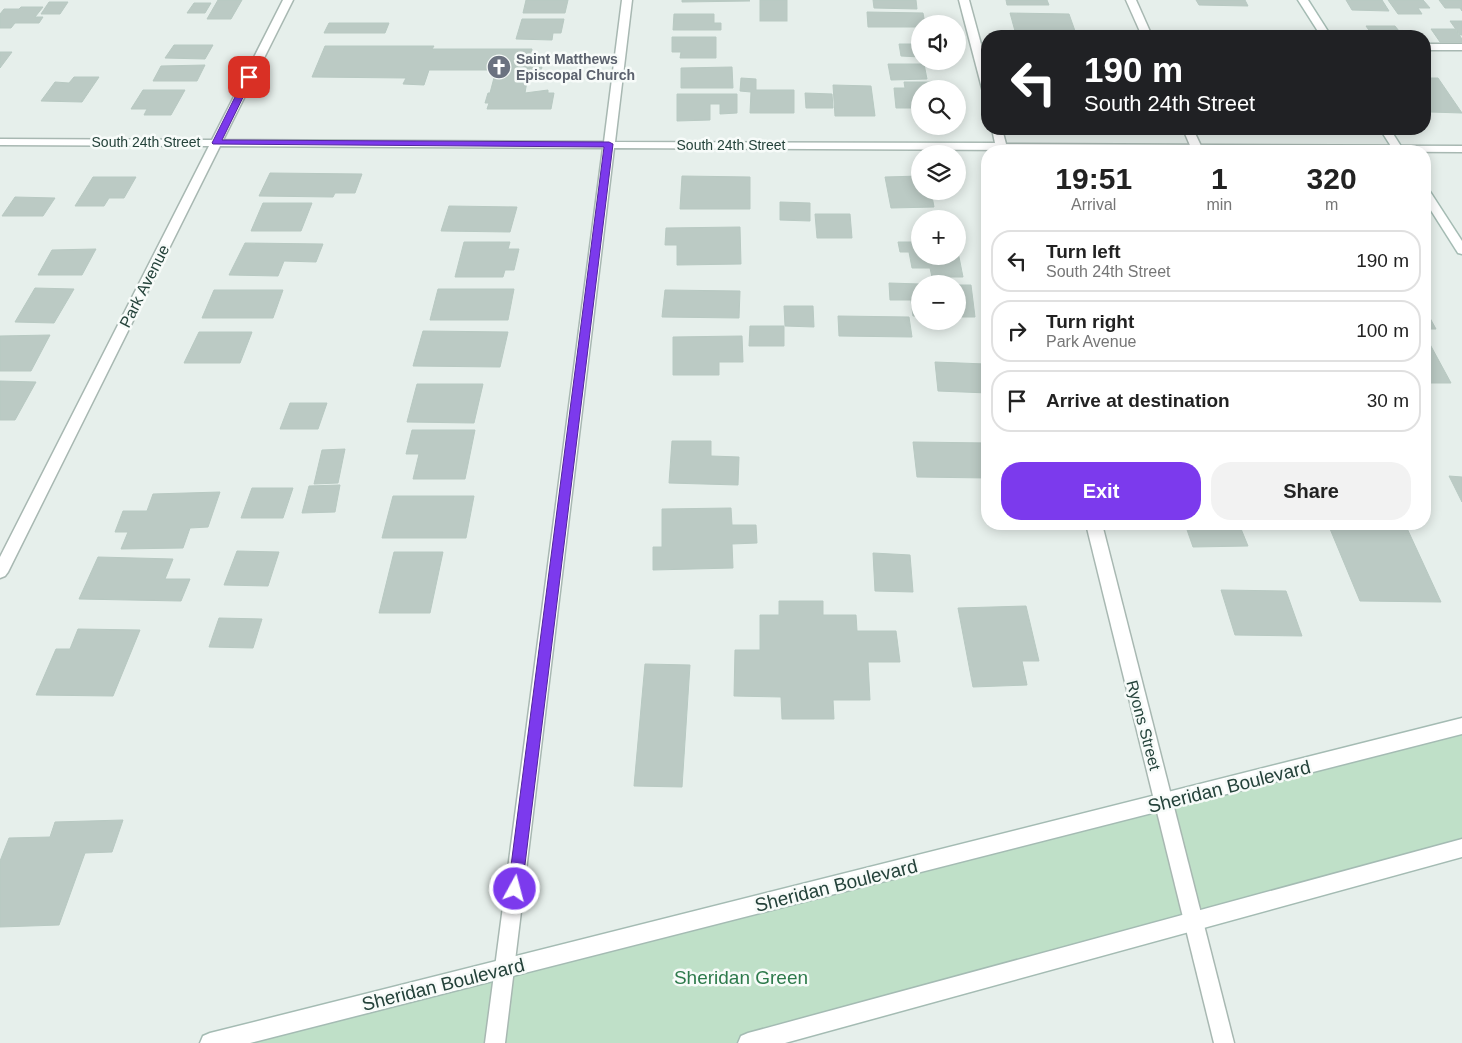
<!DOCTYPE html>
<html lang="en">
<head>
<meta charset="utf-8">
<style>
  body { margin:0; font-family:Helvetica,sans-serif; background:#f2f2f2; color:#222; height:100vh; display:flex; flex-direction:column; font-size:19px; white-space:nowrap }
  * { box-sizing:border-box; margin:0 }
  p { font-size:16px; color:#767676 }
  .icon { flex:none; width:28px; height:28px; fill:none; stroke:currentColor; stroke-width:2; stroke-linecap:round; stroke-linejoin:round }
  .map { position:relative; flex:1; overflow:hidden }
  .panel { position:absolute; left:981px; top:145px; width:450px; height:385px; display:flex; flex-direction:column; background:#fff; border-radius:20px; box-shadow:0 2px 12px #0003 }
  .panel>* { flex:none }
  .banner { position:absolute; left:981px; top:30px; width:450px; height:105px; border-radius:20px; box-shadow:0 2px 12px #0003; background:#202124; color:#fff; overflow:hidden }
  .controls { position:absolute; left:911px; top:15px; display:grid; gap:10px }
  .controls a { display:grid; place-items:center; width:55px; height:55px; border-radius:50%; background:#fff; box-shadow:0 2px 12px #0003; font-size:25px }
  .pin { position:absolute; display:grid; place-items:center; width:42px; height:42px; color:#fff; margin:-21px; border-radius:10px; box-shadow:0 2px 8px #0006 }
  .me { position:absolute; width:55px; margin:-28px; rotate:7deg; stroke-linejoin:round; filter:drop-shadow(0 0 4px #0008) }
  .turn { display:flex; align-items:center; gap:18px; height:105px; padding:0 20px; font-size:22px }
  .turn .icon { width:65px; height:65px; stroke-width:2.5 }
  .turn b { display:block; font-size:35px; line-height:42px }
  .eta { display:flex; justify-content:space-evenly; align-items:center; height:85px; text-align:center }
  .eta b { font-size:30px; font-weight:800; line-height:35px }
  .cta { display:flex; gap:10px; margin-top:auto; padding:10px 20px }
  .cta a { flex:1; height:58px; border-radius:20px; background:#7c3aed; color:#fff; font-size:20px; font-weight:800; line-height:58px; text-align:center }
  .cta a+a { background:#f2f2f2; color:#222 }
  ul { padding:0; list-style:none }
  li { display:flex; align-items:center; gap:15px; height:62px; margin:0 10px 8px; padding:0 10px; border:2px solid #e0e0e0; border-radius:20px }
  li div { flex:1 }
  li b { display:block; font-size:19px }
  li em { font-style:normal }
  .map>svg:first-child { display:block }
</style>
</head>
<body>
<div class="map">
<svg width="1462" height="1043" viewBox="0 0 1462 1043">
  <rect width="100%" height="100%" fill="#e6efeb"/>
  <path fill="#bfe0c8" d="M1462,726V848L748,1043H210Z"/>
  <g fill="#bbcac4" stroke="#b8c9c2">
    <path d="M218,0H242L231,19H207Z"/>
    <path d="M526,0H568L565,13H523Z"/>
    <path d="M682,0H749L750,1L682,2Z"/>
    <rect x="760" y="0" width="27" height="21"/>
    <path d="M873,0H916L917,9L874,8Z"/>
    <path d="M1006,0H1047L1049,5H1007Z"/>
    <path d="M1196,0H1245L1248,6L1199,5Z"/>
    <path d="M1346,0H1382L1389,11L1352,10Z"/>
    <path d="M1388,0H1423L1430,8H1418L1422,14H1398Z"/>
    <path d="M1439,0H1462V11L1460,8H1445Z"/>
    <path d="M49,2H68L60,14H41Z"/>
    <path d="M194,3H211L205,13H187Z"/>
    <path d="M21,7H43L35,17H43L39,23H15L11,28H0V14L4,9H19Z"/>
    <path d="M867,12L923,13L925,24H920V27H868Z"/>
    <path d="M1010,13L1069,14L1075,31H1015Z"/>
    <path d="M674,14H714V23H721V30H673Z"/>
    <path d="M522,19H564L561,33H553L552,40L516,39Z"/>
    <path d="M1450,21H1462V35H1460Z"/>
    <path d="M329,23H389L385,33H324Z"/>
    <path d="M1366,26H1395L1403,36H1373Z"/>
    <path d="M1431,29H1455L1462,39V42H1440Z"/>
    <path d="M672,37H716V58H680L681,52H672Z"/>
    <path d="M899,44H920V57L901,56Z"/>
    <path d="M174,45H213L205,59L165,58Z"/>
    <path d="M325,46H434L432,49H532L531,56H539L537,67H542L540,75H528L525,93L548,90V93H554L551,109H487L489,103H485L488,93H490L496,70H429L424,85L403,84L406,78L312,77Z"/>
    <path d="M0,52H12L0,68Z"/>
    <path d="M888,64H924L927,79L891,80Z"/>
    <path d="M205,65L197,81H153L161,66Z"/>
    <path d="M732,67L733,88H681V68Z"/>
    <path d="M74,77H99L82,102L41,101L55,82L69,83Z"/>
    <path d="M741,78L756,79V90H794V113H750L751,92L740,91Z"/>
    <path d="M1425,78H1438L1462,113L1430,112L1425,105Z"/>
    <path d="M904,82H941L943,89H920V108H896L894,88H905Z"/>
    <path d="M833,85L871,86L875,116H835Z"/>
    <path d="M143,90H185L171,115H144L147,109H131Z"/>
    <path d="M805,93L832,94L833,108H806Z"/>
    <path d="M677,94H737V113L720,114V104H710V120L677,121Z"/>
    <path d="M270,173L362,174L355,193H335L333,197L259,196Z"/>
    <path d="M682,176L750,177V209H680Z"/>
    <path d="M920,176V191H931L934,207L891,208L885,177Z"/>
    <path d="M93,177H136L124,198H109L104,206H75Z"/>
    <path d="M15,197L55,198L43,216H2Z"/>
    <path d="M780,202L810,203V221L780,220Z"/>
    <path d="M263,203H312L301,231H251Z"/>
    <path d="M449,206L517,207L510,232L441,231Z"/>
    <path d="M815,214H850L852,238H817Z"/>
    <path d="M740,227L741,264L677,265V245H665L666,228Z"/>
    <path d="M464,242H510L508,249H519L514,270H505L503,277H455Z"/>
    <path d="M898,242H920V256H958V252L963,277H932L930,268H912L909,252H900Z"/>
    <path d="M245,243L323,244L316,262L284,261L278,276L229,275Z"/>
    <path d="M96,249L82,275H38L52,250Z"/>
    <path d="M889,283L920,284V316H913L911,300H890Z"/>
    <path d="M958,285H971L975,317H958Z"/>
    <path d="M35,288L74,289L54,323L15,322Z"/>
    <path d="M438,289H514L508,320H430Z"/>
    <path d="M214,290H283L273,318H202Z"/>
    <path d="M665,290L740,291L739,318L662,317Z"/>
    <path d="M784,306H813L814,327L785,326Z"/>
    <path d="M1425,309L1436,329H1425Z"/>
    <path d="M838,316L909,317L912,337L839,336Z"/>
    <path d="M750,326H784V346H749Z"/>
    <path d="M423,331L508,332L500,367L413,366Z"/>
    <path d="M199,332H252L240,363H184Z"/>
    <path d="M50,335L31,371H0V336Z"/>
    <path d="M742,336L743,362H719V375H673V337Z"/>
    <path d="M1425,337H1426L1451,383H1425Z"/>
    <path d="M935,362L985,364L988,393L938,391Z"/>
    <path d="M0,381L36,382L15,420H0Z"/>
    <path d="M417,384H483L474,423L407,422Z"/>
    <path d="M290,403H327L318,429H280Z"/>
    <path d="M412,430H475L465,479H413L419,454H406Z"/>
    <path d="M672,441H711V456L739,457L738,485L669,483Z"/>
    <path d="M913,442L988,443V478L917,477Z"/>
    <path d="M345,449L338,483L314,484L322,450Z"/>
    <path d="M1449,476L1462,477V502Z"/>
    <path d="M340,485L335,512L302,513L309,486Z"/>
    <path d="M252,488H293L283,518H241Z"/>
    <path d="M220,492L208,527L190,528L183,548L121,549L128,532H115L123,511H147L153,494Z"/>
    <path d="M393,496H474L466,538H382Z"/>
    <path d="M731,508L732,525H756L757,543L732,544L733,568L653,570V547H662V509Z"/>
    <path d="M1185,524H1239L1248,546L1193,547Z"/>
    <path d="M1328,524H1405L1441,602L1360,601Z"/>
    <path d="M237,551L279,552L268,586L224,585Z"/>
    <path d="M394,552H443L430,613H379Z"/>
    <path d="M873,553L910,555L913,592L875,591Z"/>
    <path d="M98,557L173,559L165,579H190L181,601L79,599Z"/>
    <path d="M1221,590L1286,591L1302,636L1235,635Z"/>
    <path d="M779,601H823V615H856L857,631H896L900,662H868L870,700H833L834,719H782L781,697L734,696L735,650H760V615H779Z"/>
    <path d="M1026,606L1039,661H1022L1027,685L973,687L958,608Z"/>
    <path d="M219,618L262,619L253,648L209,647Z"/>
    <path d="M78,629L140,630L113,696L36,695L56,649H70Z"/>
    <path d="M645,664L690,665L682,787L634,786Z"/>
    <path d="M123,820L112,852L85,853L59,925L0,927V861L9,838L50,837L55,822Z"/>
  </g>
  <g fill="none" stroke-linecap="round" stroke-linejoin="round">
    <g stroke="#a8b8b2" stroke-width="3">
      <g id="lane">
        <path d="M1126,0H1136L1152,36H1142Z"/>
        <rect x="1425" y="44" width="37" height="6"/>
        <path d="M1183,129H1193L1202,148L1200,150H1192Z"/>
      </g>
    </g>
    <g stroke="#a8b8b2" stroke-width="3">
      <g id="street">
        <path d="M283,0H293L223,140L604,142L622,0H632L615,142L995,143L992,129H1002L1006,144L1462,146V152L614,148L505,1043H485L603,148L220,146L8,572L5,576L0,578V557L209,146L0,145V139L212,140Z"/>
        <path d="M959,0H969L988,70V95L983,92Z"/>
        <path d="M1086,524H1102L1234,1043H1214Z"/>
      </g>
    </g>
    <g stroke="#a4bbb3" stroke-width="3">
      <g id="secondary">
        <path d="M1298,0H1308L1331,36H1321Z"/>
        <path d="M1380,129H1390L1404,151H1394Z"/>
        <path d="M1425,189L1429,190L1462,241V254L1458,253L1425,201Z"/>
        <path d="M1462,718V734L250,1043H200L203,1036L210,1033Z"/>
        <path d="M1462,839V857L785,1043H738L741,1036L748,1033Z"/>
      </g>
    </g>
    <use href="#lane" fill="#fff" fill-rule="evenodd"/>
    <use href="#street" fill="#fff" fill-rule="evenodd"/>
    <use href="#secondary" fill="#fff" fill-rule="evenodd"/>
  </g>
  <path fill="#7c3aed" stroke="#51269a" d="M249,75L253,77L222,140L609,142L613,144L522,889L520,894L515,896L510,894L508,889L604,147L213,144L212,143L245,77Z"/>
  <defs>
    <g id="church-disc" transform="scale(1.25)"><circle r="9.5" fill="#6b7280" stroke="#f7fbf9"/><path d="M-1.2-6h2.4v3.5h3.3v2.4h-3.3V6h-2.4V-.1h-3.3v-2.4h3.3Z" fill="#fff"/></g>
  </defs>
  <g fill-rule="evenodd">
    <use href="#church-disc" x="499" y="67"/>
  </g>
  <g text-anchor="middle" stroke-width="5" stroke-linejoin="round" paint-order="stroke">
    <g font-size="14" font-weight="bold" fill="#5b616d" stroke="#f7fbf9" text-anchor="start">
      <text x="516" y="64">Saint Matthews<tspan x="516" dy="16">Episcopal Church</tspan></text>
    </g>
    <g font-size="14" fill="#24423a" stroke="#f7fbf9">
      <text x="146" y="147">South 24th Street</text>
      <text x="731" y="150">South 24th Street</text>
    </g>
    <g font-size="16" fill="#24423a" stroke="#f7fbf9">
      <text transform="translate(144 286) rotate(-63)" y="6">Park Avenue</text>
      <text transform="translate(1144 725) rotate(75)" y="6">Ryons Street</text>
    </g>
    <g font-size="19" fill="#24423a" stroke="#f7fbf9">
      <text transform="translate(1229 786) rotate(-14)" y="7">Sheridan Boulevard</text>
      <text transform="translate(836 885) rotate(-14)" y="7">Sheridan Boulevard</text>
      <text transform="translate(443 984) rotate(-14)" y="7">Sheridan Boulevard</text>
    </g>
    <g font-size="19" fill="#2d7a4b" stroke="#f7fbf9">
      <text x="741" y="984">Sheridan Green</text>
    </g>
  </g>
</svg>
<div class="controls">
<a><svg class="icon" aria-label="sound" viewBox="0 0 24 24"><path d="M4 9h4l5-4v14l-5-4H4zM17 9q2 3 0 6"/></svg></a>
<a><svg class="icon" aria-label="search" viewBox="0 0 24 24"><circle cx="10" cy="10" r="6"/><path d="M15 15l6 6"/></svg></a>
<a><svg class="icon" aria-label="layers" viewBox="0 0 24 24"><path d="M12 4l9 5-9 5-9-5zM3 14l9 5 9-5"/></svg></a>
<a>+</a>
<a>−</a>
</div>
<div class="pin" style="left:249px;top:77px;background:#d93025"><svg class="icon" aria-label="arrive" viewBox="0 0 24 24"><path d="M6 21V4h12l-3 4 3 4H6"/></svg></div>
<svg class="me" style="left:515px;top:889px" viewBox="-20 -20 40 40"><circle r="17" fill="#7c3aed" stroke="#fff" stroke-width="3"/><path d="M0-11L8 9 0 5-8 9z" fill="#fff"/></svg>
<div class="banner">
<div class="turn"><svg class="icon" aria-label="left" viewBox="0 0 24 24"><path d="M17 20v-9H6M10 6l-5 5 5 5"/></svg><div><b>190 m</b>South 24th Street</div></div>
</div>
<section class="panel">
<div class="eta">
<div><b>19:51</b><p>Arrival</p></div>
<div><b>1</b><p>min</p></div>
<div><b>320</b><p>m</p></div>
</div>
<ul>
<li><svg class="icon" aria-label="left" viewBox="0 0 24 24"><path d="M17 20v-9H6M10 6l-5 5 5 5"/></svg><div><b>Turn left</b><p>South 24th Street</p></div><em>190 m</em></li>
<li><svg class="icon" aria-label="right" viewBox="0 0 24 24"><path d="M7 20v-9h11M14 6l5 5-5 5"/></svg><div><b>Turn right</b><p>Park Avenue</p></div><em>100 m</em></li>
<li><svg class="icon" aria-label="arrive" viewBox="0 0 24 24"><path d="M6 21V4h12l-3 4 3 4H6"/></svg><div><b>Arrive at destination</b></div><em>30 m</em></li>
</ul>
<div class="cta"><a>Exit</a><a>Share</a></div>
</section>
</div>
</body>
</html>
